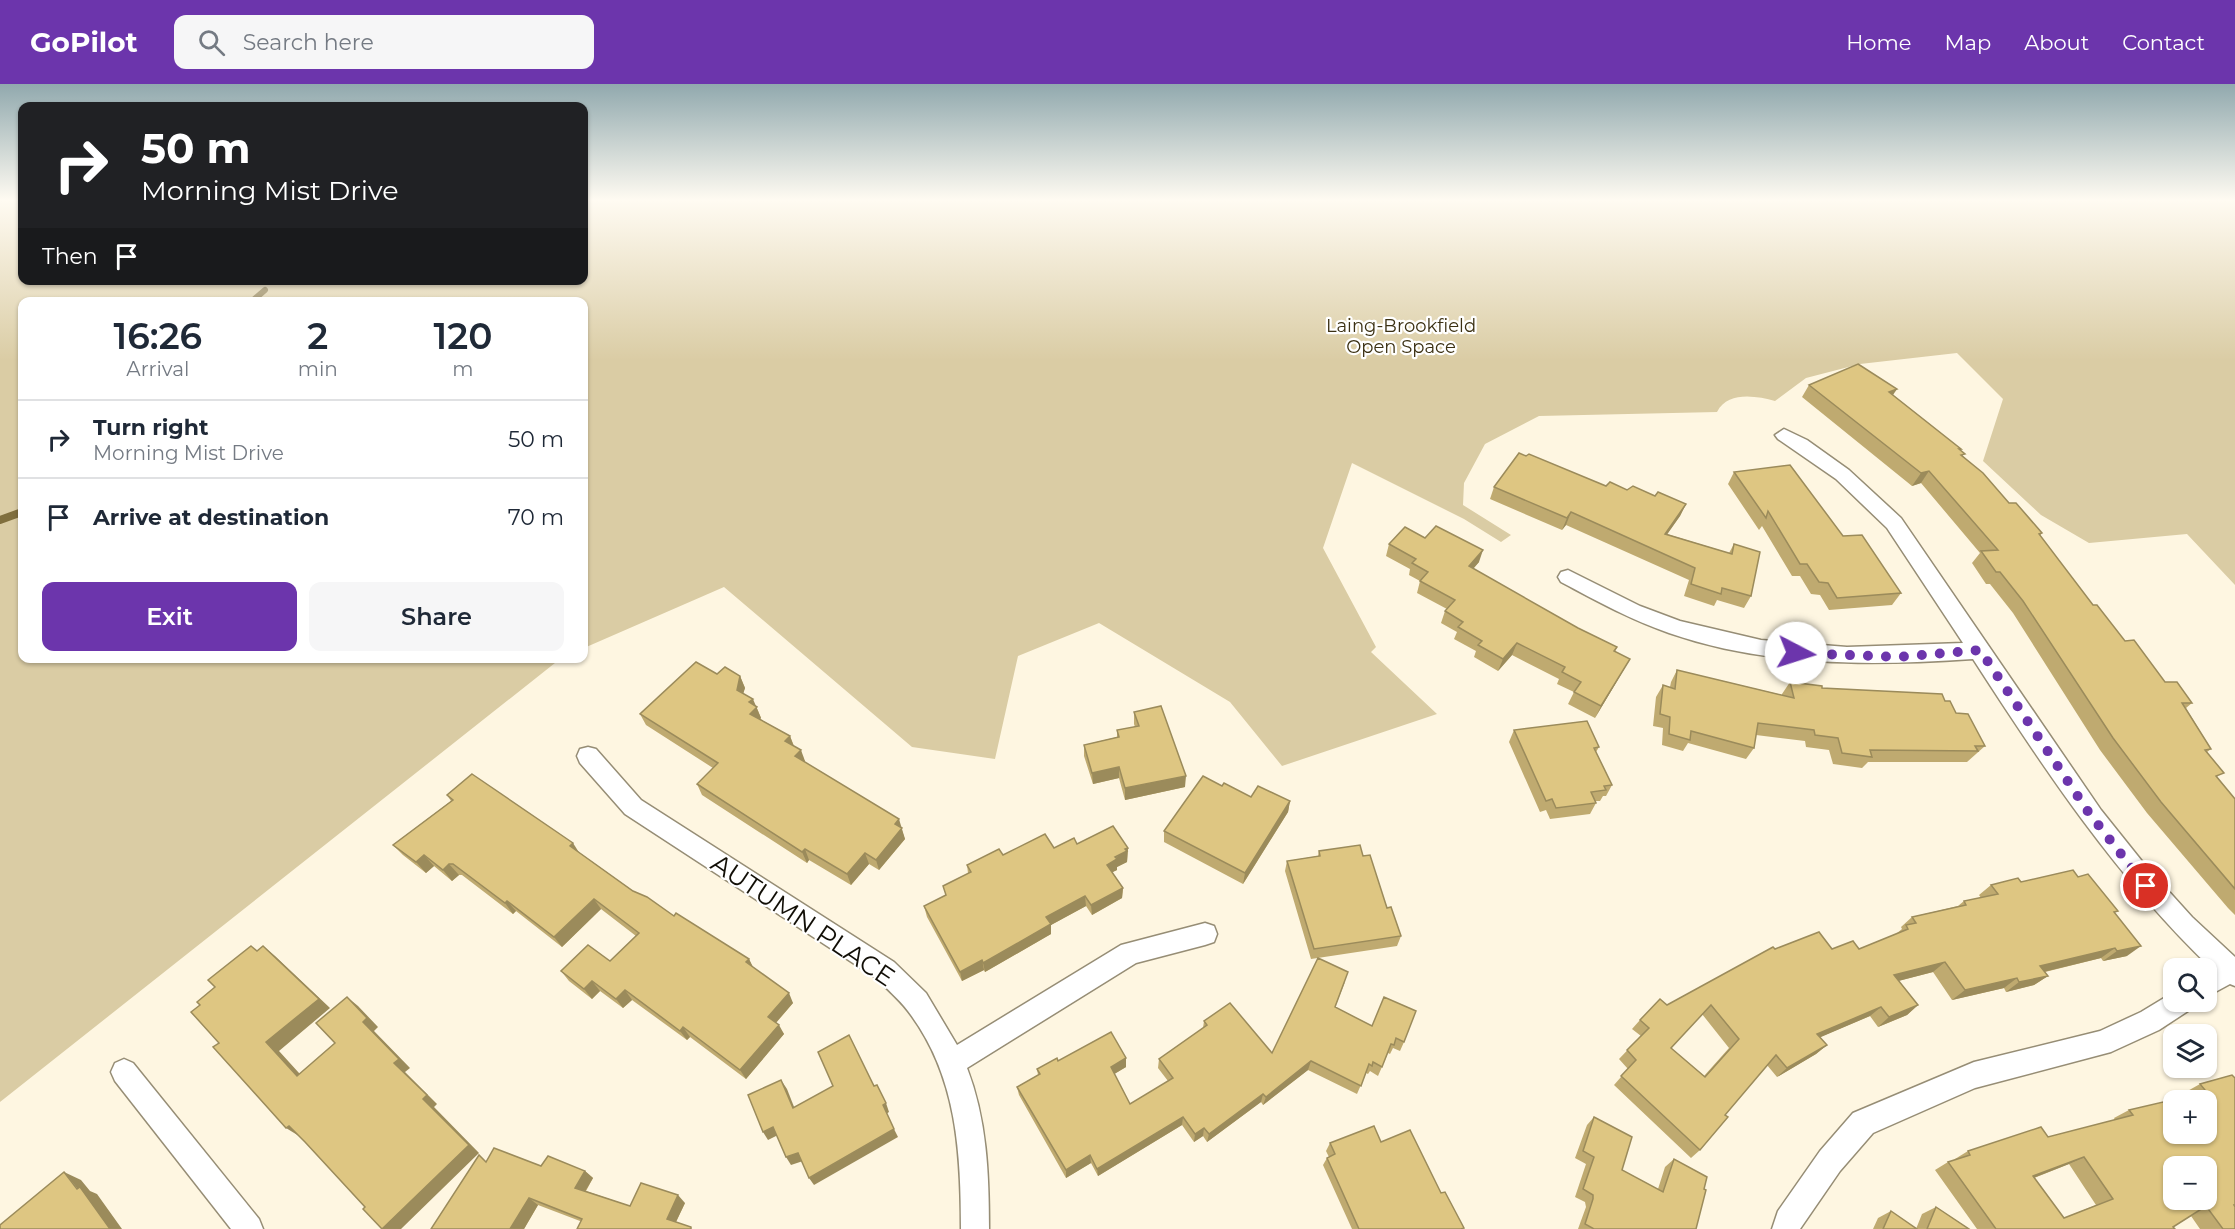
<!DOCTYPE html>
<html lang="en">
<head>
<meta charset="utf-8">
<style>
  body { margin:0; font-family:Montserrat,sans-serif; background:#f6f6f7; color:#1f2937; height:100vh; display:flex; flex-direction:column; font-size:22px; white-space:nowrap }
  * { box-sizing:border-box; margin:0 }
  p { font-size:20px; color:#747a83 }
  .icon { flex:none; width:33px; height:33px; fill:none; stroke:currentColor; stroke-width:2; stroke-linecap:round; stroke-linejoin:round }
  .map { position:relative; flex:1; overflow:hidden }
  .panel { position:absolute; left:18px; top:213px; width:570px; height:366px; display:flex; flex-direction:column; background:#fff; border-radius:12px; box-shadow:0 2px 4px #0004 }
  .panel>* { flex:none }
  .guide { position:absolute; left:18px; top:18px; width:570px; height:183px; border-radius:12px; box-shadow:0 2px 4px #0004; background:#202124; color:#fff; overflow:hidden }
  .controls { position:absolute; left:2163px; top:874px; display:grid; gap:12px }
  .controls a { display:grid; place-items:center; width:54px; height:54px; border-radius:12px; background:#fff; box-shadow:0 2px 4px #0004; font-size:30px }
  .pin { position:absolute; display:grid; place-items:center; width:51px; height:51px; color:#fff; margin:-26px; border:3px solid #fff; border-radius:50%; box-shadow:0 2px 6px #0007 }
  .me { position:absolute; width:66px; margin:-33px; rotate:95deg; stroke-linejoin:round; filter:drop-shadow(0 0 4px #0008) }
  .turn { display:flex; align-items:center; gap:21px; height:126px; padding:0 24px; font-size:27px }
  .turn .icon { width:78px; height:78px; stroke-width:2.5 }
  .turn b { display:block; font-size:42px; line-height:51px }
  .then { display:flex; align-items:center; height:57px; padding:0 24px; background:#0003; gap:12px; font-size:22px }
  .eta { display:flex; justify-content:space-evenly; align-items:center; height:102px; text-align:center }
  .eta b { font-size:36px; font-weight:600; line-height:42px }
  .cta { display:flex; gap:12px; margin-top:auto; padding:12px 24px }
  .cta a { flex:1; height:69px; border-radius:12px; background:#6c35ac; color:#fff; font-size:24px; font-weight:600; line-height:69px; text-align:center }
  .cta a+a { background:#f6f6f7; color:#1f2937 }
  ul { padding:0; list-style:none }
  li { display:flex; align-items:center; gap:18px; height:78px; padding:0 24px; border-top:2px solid #e0e1e3 }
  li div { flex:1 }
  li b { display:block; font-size:22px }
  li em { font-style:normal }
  header { display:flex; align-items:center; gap:36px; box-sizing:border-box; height:84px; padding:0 30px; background:#6c35ac; color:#fff }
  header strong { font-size:28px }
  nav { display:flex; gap:33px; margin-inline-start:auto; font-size:21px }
  .search { width:420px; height:54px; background:#f6f6f7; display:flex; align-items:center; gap:15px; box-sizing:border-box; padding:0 21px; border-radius:12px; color:#747a83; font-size:22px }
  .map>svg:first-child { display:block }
</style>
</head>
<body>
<header>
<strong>GoPilot</strong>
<div class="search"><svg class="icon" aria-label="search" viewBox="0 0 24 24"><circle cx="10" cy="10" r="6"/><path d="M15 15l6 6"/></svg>Search here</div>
<nav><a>Home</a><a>Map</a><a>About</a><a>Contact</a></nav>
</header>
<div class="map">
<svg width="2235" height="1145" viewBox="0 0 2235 1145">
  <rect width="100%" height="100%" fill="#fef6e1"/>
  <path fill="#dacca4" d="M0,117H22V196H584V117H2235V501L2187,450L2089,459L2041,431L1983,377L2003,315L1957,269L1860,280L1806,294L1775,317C1756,312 1728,307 1717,328L1539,332L1485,360L1464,399L1463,421L1511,451L1501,458L1464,435L1352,379L1323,464L1376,563L1371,568L1437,630L1282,682L1230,618L1099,539L1018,572L995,675L912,663L724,503L584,564V218H22V574L560,575L0,1018Z"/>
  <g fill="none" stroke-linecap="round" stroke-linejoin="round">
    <path stroke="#806f3e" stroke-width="6" d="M251,218L265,206"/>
    <path stroke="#806f3e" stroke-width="8" d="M0,436L22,428"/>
    <g stroke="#968d75" stroke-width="3">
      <g id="minor">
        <path d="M1784,345L1807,356L1849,386L1901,434L2101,726L2145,781L2192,833L2235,873V902L2230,900L2206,913V887L2211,884C2116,793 2044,685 1973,575C1871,582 1767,583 1669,549C1631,536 1597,517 1561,498L1558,493L1561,488L1568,486L1640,522L1680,537L1761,556L1847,563L1963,559L1887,444L1836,395L1778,355L1775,351Z"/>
        <path d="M588,663L596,665L641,716L894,878L926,909L957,961L1121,861L1205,839L1214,842L1217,850L1214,858L1205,861L1136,879L967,984C987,1036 989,1090 989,1145H961C961,1068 957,991 908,927C899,915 887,905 876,894L625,730L580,679L577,672L580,665Z"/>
        <path d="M2174,908V918H2192L2188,927L2159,946L2111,968L1975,1004L1873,1049L1840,1087L1800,1145H1772L1778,1127L1820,1067L1853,1029L1974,978L2100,947L2141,928Z"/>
        <path d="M124,975L133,979L259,1135L263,1145H231L115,997L111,988L115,979Z"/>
      </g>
    </g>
    <use href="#minor" fill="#fff" fill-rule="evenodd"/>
  </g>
  <g fill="#bfaa70" fill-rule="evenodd">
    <path d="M1809,301L1893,311L1961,365L1960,366L1963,372L2009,419L2042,449L2040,452L2093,521L2125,557L2165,598L2192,619L2186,624L2211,665L2207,668L2218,694L2235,715V831L2228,824L2147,729L2100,666L2013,529L1990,500H1986L1972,479L1980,469L1921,399L1912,402L1802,313Z"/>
    <path d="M1734,388L1843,452L1901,509L1892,521L1829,526L1820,511L1811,510L1800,492H1792L1762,442L1759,446L1728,400Z"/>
    <path d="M1606,402L1627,406L1686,420L1680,432L1667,450L1729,469L1734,460L1751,512L1744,524L1717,516L1714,522L1684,512L1689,496L1566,441L1562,446L1490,415L1494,403Z"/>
    <path d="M1425,454L1479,478L1473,485L1578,544L1617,563L1615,568L1630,575L1595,634L1568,620L1574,608L1557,600L1559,595L1512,571L1498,587L1474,573L1476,567L1454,555L1457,548L1441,539L1445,527L1447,525L1417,509L1420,497L1409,491L1410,485L1386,472L1389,460Z"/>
    <path d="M1677,586L1782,611V610L1790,598L1822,604L1945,617L1985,662L1967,678H1868L1862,684L1833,680L1829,666L1806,663L1805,657L1756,651L1754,664L1746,675L1688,659L1683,667L1662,661L1663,644L1653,642L1656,613L1663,601L1670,603L1671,598Z"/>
    <path d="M740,592L745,604L743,609L756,622L761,634L760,635L790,652L794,662L805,677L804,678L901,744L905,755L879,786L869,780L851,801L809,776L807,779L702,711L697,700L713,684L646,641L640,630Z"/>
    <path d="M1134,628L1185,703L1125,716L1119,694L1093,700L1084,672V661L1117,653V646L1135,643L1134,640Z"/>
    <path d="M1514,646L1599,663L1596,668L1612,701L1606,712H1603L1600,717H1595L1596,719L1590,730L1550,735L1546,726L1540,728L1509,658Z"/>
    <path d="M1222,702L1251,713L1290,717L1288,728L1243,800L1164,758V747Z"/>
    <path d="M447,711L580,769L633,807L674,832L749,875L753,884L793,919L776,939L784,950L746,995L690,953L687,956L632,916L623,924L600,907L592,915L569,897L561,887L610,877L636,852L601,825L562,863L516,827L513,830L462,791H459L452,797L434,782L426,789L403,771L393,761L451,717Z"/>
    <path d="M1077,760L1128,764L1127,778L1117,783V786L1112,788L1123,804L1122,814L1092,831L1086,822L1051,841V850L985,888L984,886L962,897L927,833L924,822L946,812L968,789L967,781L1003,771L1054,764Z"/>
    <path d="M1319,767L1363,772L1401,852L1397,862L1311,875L1285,787L1287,777L1318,772Z"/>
    <path d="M2078,793L2115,830L2127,872L2103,877L2101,874L2045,888L2048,892L2034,901L2006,908L2004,904L1952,916L1933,888L1898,897L1918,921L1907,931L1878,943L1870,932L1820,953L1827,961L1816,970L1777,993L1767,981L1725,1031L1700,1066L1691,1074L1614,1001L1628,985L1619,975L1641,952L1632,945L1640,936L1667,921L1775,865H1859L1896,850L1902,845L1901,843L1912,833L1958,822L1964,817L1981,814L1979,811L1991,801ZM1702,930L1729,964L1704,992L1671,964Z"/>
    <path d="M1345,898L1335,923L1404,958L1400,967L1393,964L1390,970L1388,969L1378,992L1370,987L1368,990L1366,989L1357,1010L1308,986L1263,1021L1261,1018L1207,1058L1203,1052L1194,1058L1182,1041L1098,1092L1091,1079L1066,1094L1019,1011L1017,1003L1038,991L1037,985L1058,977L1126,974V983L1114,990L1130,1020L1168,997L1158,984L1159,975L1203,944L1204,937L1272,969Z"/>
    <path d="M2232,991L2235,1145H2200L2191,1132L2173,1143L2175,1145H1977L1935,1086L1948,1078L1955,1076V1075L1968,1067L2048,1053L2115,1036L2114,1034L2129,1026L2167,1023L2191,1017L2184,1009L2200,1000ZM2069,1080L2096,1121L2064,1134L2034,1094Z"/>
    <path d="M1594,1033L1622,1086L1658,1105L1665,1083L1674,1075L1704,1105L1696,1145H1578L1586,1123L1585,1118L1575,1113L1586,1080L1575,1074L1587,1041Z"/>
    <path d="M1381,1058L1441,1109L1463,1145H1352L1323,1081L1327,1074L1329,1073L1326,1067L1330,1059Z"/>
    <path d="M486,1077L585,1087L593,1094L586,1107L630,1122L685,1119L676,1138L580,1137L538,1121L524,1145Z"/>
    <path d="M1936,1123L1969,1145H1873L1878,1134L1891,1127L1916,1145L1922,1130Z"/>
  </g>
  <g fill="#9b8b5b">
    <path d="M1897,305L1889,317V308Z"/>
    <path d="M1929,387L1921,399L1912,402L1921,389Z"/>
    <path d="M1686,420L1680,432L1659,462L1665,450Z"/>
    <path d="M1571,428L1566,441L1562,446L1567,434Z"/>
    <path d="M1483,466L1479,478L1465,494L1469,482Z"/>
    <path d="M1517,559L1512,571L1498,587L1503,575Z"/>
    <path d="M1630,575L1623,587L1595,634L1601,622Z"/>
    <path d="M740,592L745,604L741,617L737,606Z"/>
    <path d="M753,615L761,634L755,641L750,630L749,618Z"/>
    <path d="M790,652L794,663L785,657Z"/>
    <path d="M801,666L805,677L799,684L795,672Z"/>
    <path d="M1119,683V694L1093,700L1092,689Z"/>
    <path d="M1186,692L1185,703L1125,716V704Z"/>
    <path d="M1290,717L1288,728L1243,800L1245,789Z"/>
    <path d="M899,735L905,755L879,786L876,776L895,740Z"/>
    <path d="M573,759L580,770L570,762Z"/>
    <path d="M1128,764L1127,778L1117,783V786L1107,791V781Z"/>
    <path d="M805,765L809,776L807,779L802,768Z"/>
    <path d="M865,769L869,780L851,801L847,790Z"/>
    <path d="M424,771L434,782L426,789L416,778Z"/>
    <path d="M449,780L459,791L452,797L443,786Z"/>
    <path d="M1123,804L1122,814L1092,831L1091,821Z"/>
    <path d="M1085,812L1086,822L1051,841V850L985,888L983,879L1046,833Z"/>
    <path d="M594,815L601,825L562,863L554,853Z"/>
    <path d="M507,817L516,827L513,830L505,819Z"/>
    <path d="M263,862L275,872L330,924L279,967L309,1000L297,992L266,958Z"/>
    <path d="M2141,862L2127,872L2103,877L2117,867Z"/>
    <path d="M2115,864L2101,874L2027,892L2040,882Z"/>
    <path d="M749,875L754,885L746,878Z"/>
    <path d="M982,876L984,886L962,897L960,888Z"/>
    <path d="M1945,878L1933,888L1883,901L1894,891Z"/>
    <path d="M2048,892L2034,901L2006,908L2019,898Z"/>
    <path d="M2017,894L2004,904L1952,916L1965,906Z"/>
    <path d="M592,897L600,907L592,915L584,905Z"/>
    <path d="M625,906L632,916L623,924L616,915Z"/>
    <path d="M789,909L793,919L773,942L768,933Z"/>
    <path d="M347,913L358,922L378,943L374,947L410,984L405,988L437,1020L434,1023L479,1069L401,1145H382L423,1015L394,979L363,938Z"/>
    <path d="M1918,921L1907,931L1878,943L1889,933Z"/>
    <path d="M1881,923L1870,932L1807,959L1817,950Z"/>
    <path d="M779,941L784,950L746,995L740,986Z"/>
    <path d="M683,943L690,953L687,956L680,947Z"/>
    <path d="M1827,961L1816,970L1777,993L1787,984Z"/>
    <path d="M1126,974V983L1111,992V983Z"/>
    <path d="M1311,977L1308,986L1263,1021L1266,1013Z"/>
    <path d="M781,996L787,1005L798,1033L793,1024Z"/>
    <path d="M1263,1010L1261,1018L1207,1058L1209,1050Z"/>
    <path d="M886,1019L889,1028L886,1030L883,1021Z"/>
    <path d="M1183,1033L1182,1041L1098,1092L1097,1085Z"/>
    <path d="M289,1042L299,1052L286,1044Z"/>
    <path d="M773,1043L778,1051L768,1056L763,1048Z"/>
    <path d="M1204,1044L1203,1052L1194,1058L1195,1050Z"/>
    <path d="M894,1045L898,1053L814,1101L809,1094Z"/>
    <path d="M798,1069L803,1077L791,1081L786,1073Z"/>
    <path d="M1090,1071L1091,1079L1066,1094V1086Z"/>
    <path d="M2084,1073L2069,1080L2018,1100L2033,1092Z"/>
    <path d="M585,1087L593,1094L583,1111L575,1104Z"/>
    <path d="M64,1088L81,1096L90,1107L97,1110L122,1145H110Z"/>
    <path d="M678,1111L685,1119L674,1142L667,1135Z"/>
    <path d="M529,1114L538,1121L524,1145H510Z"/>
  </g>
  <g fill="#dec682" stroke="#9b8b5b" stroke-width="1.5" fill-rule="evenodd">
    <path d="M1858,280L1897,305L1889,308L1961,365H1959L1965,370L1961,371L1983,389L2009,419H2016L2042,449L2039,450L2093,521H2097L2125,557L2134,556L2165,598H2177L2192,619H2182L2211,665L2205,666L2224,689L2216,692L2235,715V805L2161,718L2113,654L2023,517L2000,488H1996L1981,467L1998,466L1929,387L1921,389L1809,301Z"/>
    <path d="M1519,369L1526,372L1529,370L1606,402L1610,398L1627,406L1633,402L1655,412L1658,408L1686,420L1665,450L1732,470L1734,460L1760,468L1751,512L1722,504L1721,510L1691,500L1695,484L1571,428L1567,434L1494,403Z"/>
    <path d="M1790,381L1843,452L1862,451L1901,509L1837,514L1828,499L1819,498L1807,480H1800L1768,427L1766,434L1734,388Z"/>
    <path d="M1436,442L1483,466L1469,482L1578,544L1617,563L1614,567L1630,575L1601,622L1574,608L1581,598L1562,588L1565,583L1517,559L1503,575L1478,561L1482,557L1458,543L1463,538L1445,527L1455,516L1420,497L1428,488L1412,479L1416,475L1389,460L1405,443L1425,454Z"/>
    <path d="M696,578L717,590L725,583L740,592L737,606L753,615L749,618L757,623L750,630L790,652L785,657L801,666L795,672L899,735L895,740L902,744L876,776L865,769L847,790L805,765L802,768L697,700L718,679L640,630Z"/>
    <path d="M1677,586L1794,614L1790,598L1822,602V604L1942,610L1945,617H1950L1956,629L1968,630L1985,662H1975L1978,667L1870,666L1872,673L1842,669L1838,654L1815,651L1814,646L1758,639L1754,664L1691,647L1690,656L1669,650L1670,633L1660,630L1663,601L1675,605Z"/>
    <path d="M1161,622L1186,692L1125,704L1119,683L1092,689L1084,661L1119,653L1117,646L1139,642L1134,628Z"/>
    <path d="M1587,637L1599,663L1594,664L1612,701L1604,702L1606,706L1591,708L1596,719L1556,724L1552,715L1546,717L1514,646Z"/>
    <path d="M472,690L573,759L570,762L633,807L647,813L674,832L676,829L749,875L746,878L789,909L768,933L779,941L740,986L683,943L680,947L625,906L616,915L592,897L584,905L561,887L588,861L610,877L639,849L594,815L554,853L507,817L505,819L453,780H449L443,786L424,771L416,778L393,761L453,716L447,711Z"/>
    <path d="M1203,692L1222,702L1224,699L1251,713L1258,702L1290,717L1245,789L1164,747Z"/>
    <path d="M1113,742L1128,764L1125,765L1127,767L1115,773L1117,775L1107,781L1123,804L1091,821L1085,812L1046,833L1051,840L983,879L982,876L960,888L924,822L946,811L943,802L971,788L967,781L999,765L1003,771L1045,750L1054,764L1074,754L1077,760Z"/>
    <path d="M1360,761L1363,772L1370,771L1387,824L1391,823L1401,852L1314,865L1287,777L1320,772L1319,767Z"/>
    <path d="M2073,786L2078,793L2088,790L2118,827L2114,828L2141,862L2117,867L2115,864L2040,882L2048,892L2019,898L2017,894L1965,906L1945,878L1894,891L1918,921L1889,933L1881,923L1817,950L1827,961L1787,984L1776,971L1725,1031L1728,1033L1700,1066L1621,992L1636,976L1627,966L1649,944L1640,936L1660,915L1667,921L1773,863L1775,865L1819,848L1832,865L1853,857L1859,865L1908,845L1906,841L1916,839L1912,833L1966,821L1964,817L1998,810L1991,801L2018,794L2021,798ZM1711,921L1739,955L1705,993L1671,964Z"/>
    <path d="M251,862L257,867L263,862L319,915L266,958L297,992L335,959L316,939L347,913L367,934L363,938L399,975L394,979L427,1011L423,1015L469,1061L382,1145L363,1125L365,1123L305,1058L289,1042L286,1044L213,963L219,959L191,928L200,921L197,918L215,903L208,896Z"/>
    <path d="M1318,874L1348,888L1335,923L1372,942L1384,913L1416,927L1404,958L1396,954L1394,961L1391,960L1382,983L1373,978L1372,982L1369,980L1361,1002L1311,977L1266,1013L1263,1010L1209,1050L1204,1044L1195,1050L1183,1033L1097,1085L1090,1071L1066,1086L1017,1003L1040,990L1037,985L1057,974L1058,977L1111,948L1126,974L1111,983L1130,1020L1173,994L1159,975L1207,941L1204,937L1230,919L1272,969Z"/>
    <path d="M849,951L874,1002L877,1001L886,1019L883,1021L894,1045L809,1094L798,1069L786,1073L773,1043L763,1048L748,1011L781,996L793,1024L833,1002L818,968Z"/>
    <path d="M2232,991L2235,994V1121H2234L2235,1123V1145H2223L2206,1122L2173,1143L2175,1145H1996L1948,1078L1970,1071L1968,1067L2041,1043L2048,1053L2133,1031L2129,1026L2163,1018L2167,1023L2174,1022V1050H2206V1017H2190L2210,1012L2200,1000ZM2084,1073L2113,1115L2064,1134L2033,1092ZM2174,1083H2206V1116H2174Z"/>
    <path d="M1594,1033L1632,1053L1622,1086L1663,1108L1674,1075L1707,1093L1704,1105L1706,1106L1696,1145H1594L1585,1140L1593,1115V1111L1583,1105L1594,1073L1583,1067Z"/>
    <path d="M1374,1042L1381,1058L1410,1046L1441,1109L1445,1108L1464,1144L1461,1145H1359L1327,1074L1335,1070L1330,1059Z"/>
    <path d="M494,1064L541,1082L548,1072L585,1087L575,1104L630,1122L641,1099L678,1111L667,1135L691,1143V1145H577L582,1135L529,1114L510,1145H431L479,1071L486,1078Z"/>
    <path d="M64,1088L77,1105L80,1103L110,1145H0V1141Z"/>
    <path d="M1936,1123L1969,1145H1927Z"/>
    <path d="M1891,1127L1917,1145H1883Z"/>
  </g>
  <linearGradient id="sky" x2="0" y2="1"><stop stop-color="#91a9ae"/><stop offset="0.42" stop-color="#fffbf2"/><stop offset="1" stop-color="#fffbf2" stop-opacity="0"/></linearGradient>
  <rect width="2235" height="277" fill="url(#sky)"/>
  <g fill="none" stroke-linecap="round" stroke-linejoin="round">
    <path stroke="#6c35ac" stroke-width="10" stroke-dasharray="0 18" d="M1796,569L1899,573L1980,566L2089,729L2146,802"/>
  </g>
  <g text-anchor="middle" stroke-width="4.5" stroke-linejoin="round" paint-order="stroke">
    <g font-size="18" fill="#3b3012" stroke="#fff">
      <text x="1401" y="248">Laing-Brookfield<tspan x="1401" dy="21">Open Space</tspan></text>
    </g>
    <g font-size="26" fill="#110e06" stroke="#fff">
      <text transform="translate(803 836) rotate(34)" y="9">AUTUMN PLACE</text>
    </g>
  </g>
</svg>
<div class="controls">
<a><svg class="icon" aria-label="search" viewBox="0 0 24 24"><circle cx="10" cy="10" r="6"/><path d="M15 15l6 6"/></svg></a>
<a><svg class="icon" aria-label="layers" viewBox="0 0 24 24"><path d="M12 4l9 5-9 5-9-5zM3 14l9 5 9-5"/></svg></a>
<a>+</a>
<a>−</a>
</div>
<div class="pin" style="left:2146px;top:802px;background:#d93025"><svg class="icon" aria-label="arrive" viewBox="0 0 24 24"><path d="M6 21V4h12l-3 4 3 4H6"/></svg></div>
<svg class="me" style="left:1796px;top:569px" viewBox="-20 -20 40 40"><circle r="19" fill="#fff"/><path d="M0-13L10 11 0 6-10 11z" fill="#6c35ac"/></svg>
<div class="guide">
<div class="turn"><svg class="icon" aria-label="right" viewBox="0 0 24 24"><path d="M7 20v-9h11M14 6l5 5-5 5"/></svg><div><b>50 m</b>Morning Mist Drive</div></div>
<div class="then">Then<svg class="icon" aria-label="arrive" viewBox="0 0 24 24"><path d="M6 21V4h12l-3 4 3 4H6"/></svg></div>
</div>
<section class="panel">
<div class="eta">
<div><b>16:26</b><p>Arrival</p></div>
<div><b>2</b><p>min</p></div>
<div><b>120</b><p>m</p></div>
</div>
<ul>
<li><svg class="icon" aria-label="right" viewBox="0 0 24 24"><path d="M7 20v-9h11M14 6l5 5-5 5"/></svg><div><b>Turn right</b><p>Morning Mist Drive</p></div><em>50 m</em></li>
<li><svg class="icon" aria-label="arrive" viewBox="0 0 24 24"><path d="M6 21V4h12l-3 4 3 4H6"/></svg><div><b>Arrive at destination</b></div><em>70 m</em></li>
</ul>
<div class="cta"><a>Exit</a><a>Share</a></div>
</section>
</div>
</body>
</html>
